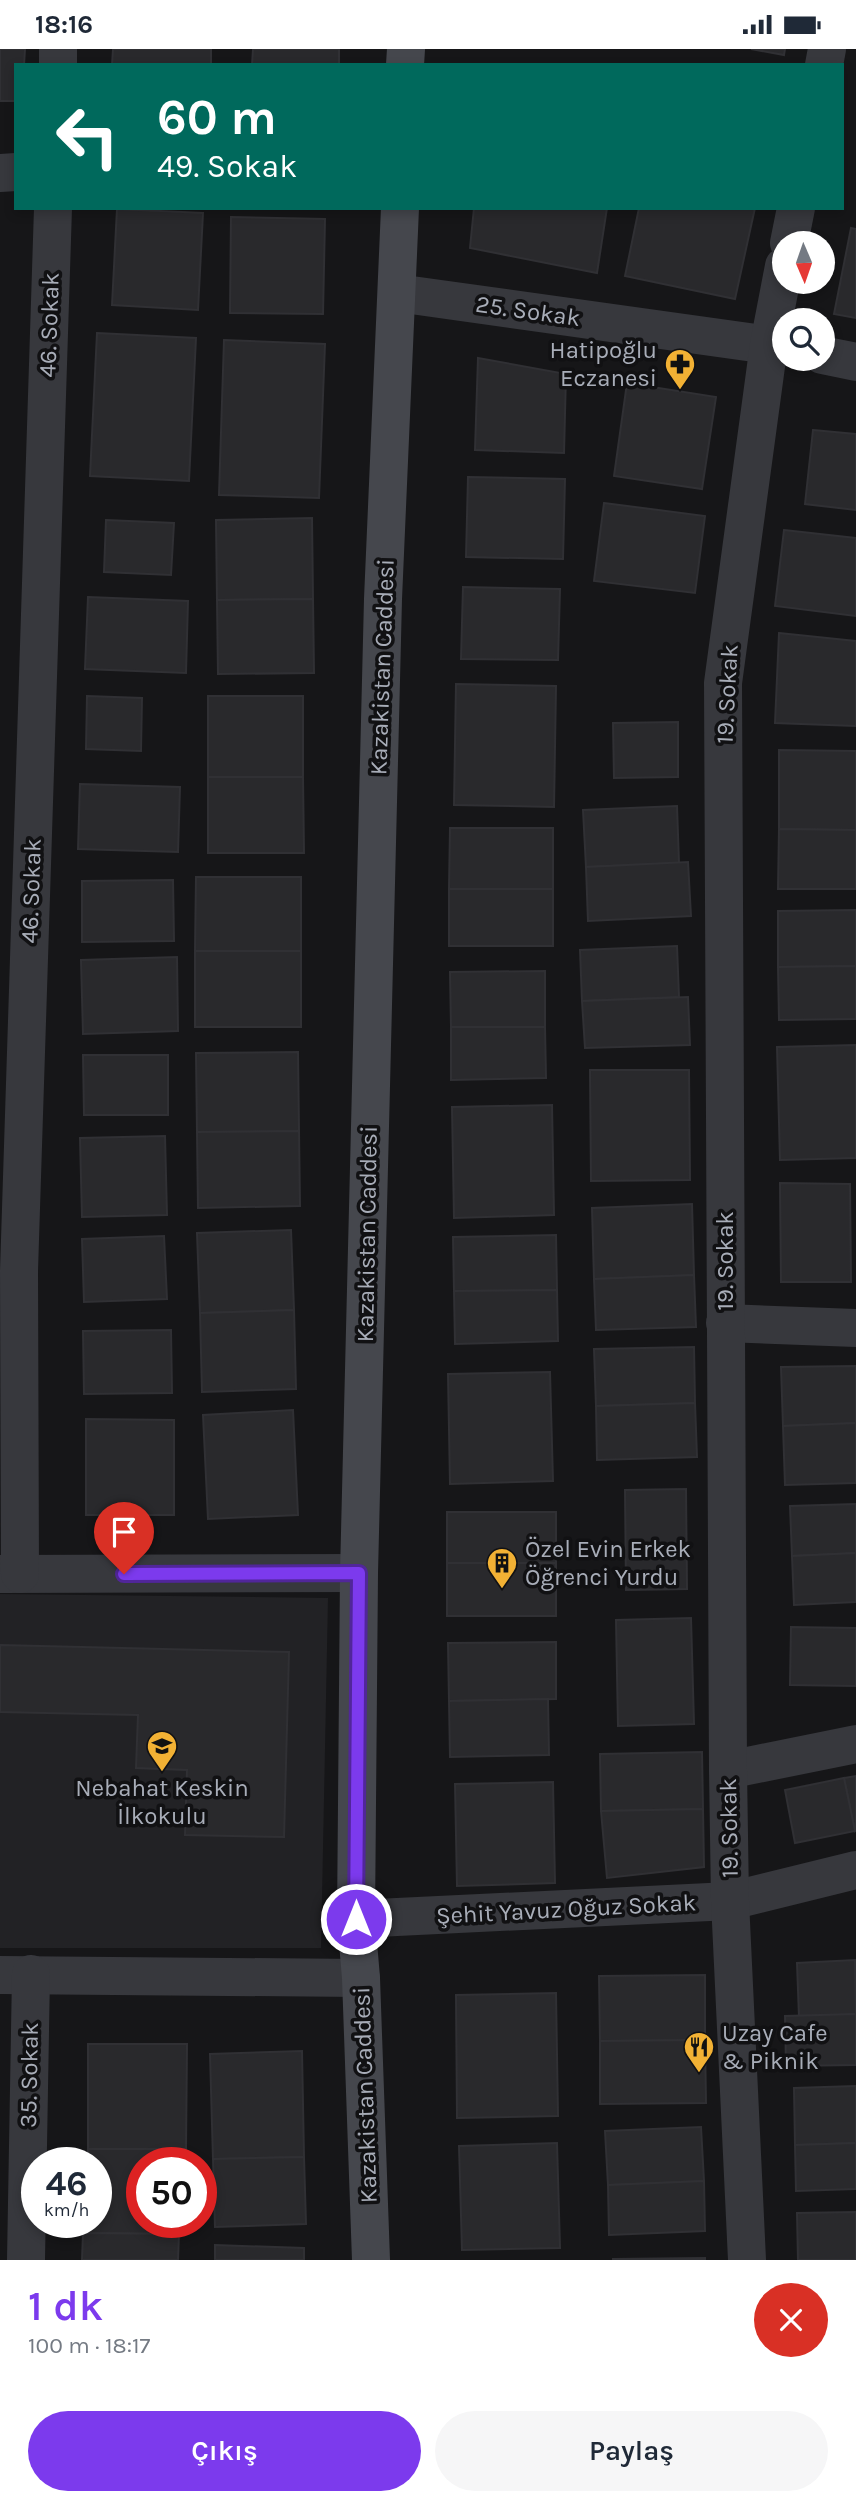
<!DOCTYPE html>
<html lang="tr">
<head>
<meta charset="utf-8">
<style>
  body { margin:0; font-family:Karla,sans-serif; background:#f6f6f7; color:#1f2937; height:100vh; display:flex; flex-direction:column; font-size:26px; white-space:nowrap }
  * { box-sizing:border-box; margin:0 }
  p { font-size:23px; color:#747a83 }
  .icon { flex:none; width:38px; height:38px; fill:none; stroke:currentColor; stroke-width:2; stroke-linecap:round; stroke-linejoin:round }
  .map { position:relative; height:2211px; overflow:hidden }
  .drawer { display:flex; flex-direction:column; background:#fff; flex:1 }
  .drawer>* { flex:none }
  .hud { position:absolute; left:14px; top:14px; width:830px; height:147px; border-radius:0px; box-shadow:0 4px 10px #0003; background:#00695c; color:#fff; overflow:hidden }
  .needle { width:46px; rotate:178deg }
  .fabs { position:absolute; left:772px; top:182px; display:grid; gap:14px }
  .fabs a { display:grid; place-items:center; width:63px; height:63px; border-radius:50%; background:#fff; box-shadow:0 4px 10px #0003; font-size:35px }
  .speed { position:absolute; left:21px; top:2098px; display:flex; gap:14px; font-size:35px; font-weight:700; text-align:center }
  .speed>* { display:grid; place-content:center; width:91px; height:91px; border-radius:50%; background:#fff; box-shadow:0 4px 10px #0003; line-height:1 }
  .speed small { font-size:18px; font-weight:400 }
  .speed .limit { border:10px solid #d22; background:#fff; color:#111 }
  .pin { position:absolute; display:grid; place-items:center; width:60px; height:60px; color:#fff; margin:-72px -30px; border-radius:50% 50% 50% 0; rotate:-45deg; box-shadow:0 0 7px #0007 }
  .pin .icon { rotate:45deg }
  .me { position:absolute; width:77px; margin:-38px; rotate:0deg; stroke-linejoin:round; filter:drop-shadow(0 0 5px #0008) }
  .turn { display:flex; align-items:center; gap:24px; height:147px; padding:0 28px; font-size:32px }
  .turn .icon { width:91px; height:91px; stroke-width:2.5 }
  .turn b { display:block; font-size:49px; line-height:60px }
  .round { display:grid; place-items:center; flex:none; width:74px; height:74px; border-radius:37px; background:#f6f6f7 }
  .head { display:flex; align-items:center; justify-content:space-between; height:119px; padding:0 28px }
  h1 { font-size:42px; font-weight:600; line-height:52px; color:#7c3aed }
  .button { display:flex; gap:14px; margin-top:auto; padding:14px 28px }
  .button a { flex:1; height:80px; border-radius:42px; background:#7c3aed; color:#fff; font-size:28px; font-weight:600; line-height:80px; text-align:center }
  .button a+a { background:#f6f6f7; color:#1f2937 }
  .status { display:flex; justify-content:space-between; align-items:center; height:49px; padding:0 35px; background:#fff; direction:ltr }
  .status svg { height:19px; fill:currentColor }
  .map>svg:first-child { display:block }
</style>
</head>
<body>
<div class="status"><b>18:16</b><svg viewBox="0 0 49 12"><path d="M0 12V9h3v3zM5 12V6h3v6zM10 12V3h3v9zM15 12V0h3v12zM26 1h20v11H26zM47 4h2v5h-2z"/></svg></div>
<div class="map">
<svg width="856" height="2211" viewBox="0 0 856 2211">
  <rect width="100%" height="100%" fill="#161618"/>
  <path fill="#222225" d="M0,1545L328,1549L321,1899H0Z"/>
  <g fill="#29292c" stroke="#303034" stroke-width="2">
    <path d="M0,0H25L24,16H16V52H0Z"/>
    <path d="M113,0H211V16H112Z"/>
    <path d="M253,0H339V16H252Z"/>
    <path d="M751,0H785L784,6Z"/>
    <path d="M474,159H607L597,224L470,199Z"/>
    <path d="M639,159H755L735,250L625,227Z"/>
    <path d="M117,160L203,164L198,261L112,256Z"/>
    <path d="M231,168L325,170L323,265L230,264Z"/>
    <path d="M851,179L856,180V269L834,265Z"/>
    <path d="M97,284L196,289L189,432L90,427Z"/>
    <path d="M224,291L325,295L319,449L219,446Z"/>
    <path d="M478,309L566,325L564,404L475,401Z"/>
    <path d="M627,334L716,348L702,440L614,427Z"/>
    <path d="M813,381L856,385V461L805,455Z"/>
    <path d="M468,428L565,430L563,510L466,508Z"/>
    <path d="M604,454L705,467L695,544L594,532Z"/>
    <path d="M312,469L313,550L217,551L216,471Z"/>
    <path d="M106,471L174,474L171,526L104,523Z"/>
    <path d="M784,481L856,489V567L775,557Z"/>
    <path d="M463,538L560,540L558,611L461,610Z"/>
    <path d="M88,548L188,552L186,624L85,620Z"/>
    <path d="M313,550L314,624L218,625L217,551Z"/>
    <path d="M779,584L856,592V677L775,674Z"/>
    <path d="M456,635L556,637L554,758L454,756Z"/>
    <path d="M87,647L142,649L141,702L86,700Z"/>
    <rect x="208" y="647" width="95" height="81"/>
    <path d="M678,673V728L614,729L613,674Z"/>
    <path d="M779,701L856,702V781L779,780Z"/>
    <path d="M208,728H303L304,804H208Z"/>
    <path d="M80,735L180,738L178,803L78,800Z"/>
    <path d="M677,757L679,814L586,818L583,761Z"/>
    <path d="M450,779H553V840H449Z"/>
    <path d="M779,780L856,781V840H778Z"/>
    <path d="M688,813L691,867L588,872L586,818Z"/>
    <path d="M196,828H301V902H195Z"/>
    <path d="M173,831L174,892L82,893V832Z"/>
    <rect x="449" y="840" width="104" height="57"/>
    <path d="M856,861V917L778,918V862Z"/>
    <path d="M677,897L679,948L582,952L580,901Z"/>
    <rect x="195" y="902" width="106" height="76"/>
    <path d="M177,908L178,982L83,985L81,911Z"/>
    <path d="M856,917V970L779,971L778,918Z"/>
    <path d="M545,922V978H451L450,923Z"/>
    <path d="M688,948L690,996L585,999L582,952Z"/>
    <path d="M451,978H545L546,1029L451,1031Z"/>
    <path d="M856,996V1109L780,1111L777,998Z"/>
    <path d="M298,1003L299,1082L197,1083L196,1004Z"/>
    <path d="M83,1006H168V1066H84Z"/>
    <path d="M590,1021H689L690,1131L591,1132Z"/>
    <path d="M552,1056L554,1166L454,1169L452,1058Z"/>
    <path d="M299,1082L300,1157L198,1159L197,1083Z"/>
    <path d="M165,1087L167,1166L82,1168L80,1089Z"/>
    <path d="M780,1134L850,1135L851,1233H781Z"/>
    <path d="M692,1155L694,1226L594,1230L592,1159Z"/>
    <path d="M291,1181L294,1261L200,1264L197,1184Z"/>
    <path d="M556,1186L557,1241L454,1242L453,1188Z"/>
    <path d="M164,1187L167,1250L84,1253L82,1190Z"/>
    <path d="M694,1226L696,1278L596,1281L594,1230Z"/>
    <path d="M557,1241L558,1292L455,1295L454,1242Z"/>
    <path d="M294,1261L296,1340L202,1343L200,1264Z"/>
    <path d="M171,1281L172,1344L84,1345L83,1282Z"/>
    <path d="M694,1298L695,1354L596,1357L594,1300Z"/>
    <path d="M856,1317V1374L783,1377L781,1318Z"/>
    <path d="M550,1323L553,1432L450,1435L448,1325Z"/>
    <path d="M695,1354L697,1408L597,1411L596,1357Z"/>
    <path d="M293,1361L298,1466L208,1470L203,1366Z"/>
    <path d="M86,1370L174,1371V1466H86Z"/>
    <path d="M856,1374V1434L785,1436L783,1377Z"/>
    <path d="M686,1440L687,1540L626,1541L625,1441Z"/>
    <path d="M856,1455V1504L792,1507L790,1457Z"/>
    <rect x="447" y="1463" width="109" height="51"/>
    <path d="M856,1504V1553L794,1556L792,1507Z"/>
    <rect x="447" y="1514" width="109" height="53"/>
    <path d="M691,1569L694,1675L618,1677L616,1571Z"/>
    <path d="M791,1578L856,1579V1637L790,1636Z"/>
    <path d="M556,1593V1650L449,1652L448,1594Z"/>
    <path d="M0,1596L289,1603L284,1788L185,1786L187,1721L136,1719L138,1666L0,1663Z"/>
    <path d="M548,1650L549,1706L450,1708L449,1652Z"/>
    <path d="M702,1703L703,1760L601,1762L600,1705Z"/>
    <path d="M856,1727V1781L855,1782L844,1729Z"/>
    <path d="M844,1729L855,1782L795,1794L785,1741Z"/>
    <path d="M553,1733L555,1834L457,1837L455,1735Z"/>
    <path d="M703,1760L704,1818L607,1829L601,1762Z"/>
    <path d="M855,1911L856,1965L799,1968L797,1914Z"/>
    <path d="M705,1926V1991L600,1992L599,1927Z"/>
    <path d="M556,1944L558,2067L457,2069L456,1946Z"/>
    <path d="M856,1965V2016L786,2017L785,1967Z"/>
    <path d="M705,1991L706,2054L600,2055V1992Z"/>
    <path d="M88,1995H187L186,2100H88Z"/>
    <path d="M302,2002L304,2108L213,2110L210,2005Z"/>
    <path d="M856,2037V2094L795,2096L794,2039Z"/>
    <path d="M701,2078L704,2132L608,2136L605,2082Z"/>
    <path d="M557,2094L560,2199L462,2201L459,2097Z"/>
    <path d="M856,2094V2140L796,2142L795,2096Z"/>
    <path d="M88,2100H186L185,2114H142V2174H180L179,2185L83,2184V2174H96V2114H87Z"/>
    <path d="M304,2108L306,2175L215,2178L213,2110Z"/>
    <path d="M704,2132L705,2182L609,2186L608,2136Z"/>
    <path d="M856,2163V2211H798L797,2164Z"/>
    <path d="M83,2184L179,2185L178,2211H82Z"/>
    <path d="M215,2196L304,2199V2211H215Z"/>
    <path d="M705,2209V2211H613V2210Z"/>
  </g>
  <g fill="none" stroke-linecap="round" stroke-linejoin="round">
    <g stroke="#37383d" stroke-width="38">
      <path d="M58,16V0"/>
      <path d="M824,16L827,0"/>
      <path d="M0,124L16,123"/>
      <path d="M789,194L796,159"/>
      <path d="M397,244L784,298"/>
      <path d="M822,306L856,313"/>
      <path d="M725,1274L856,1279"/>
      <path d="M0,1525L359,1524"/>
      <path d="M20,1525L19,1222L53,159"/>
      <path d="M728,1721L856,1695"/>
      <path d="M356,1870L730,1852L856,1821"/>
      <path d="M0,1926L361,1929"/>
      <path d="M26,2211L31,1925"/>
      <path d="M747,2211L730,1852L728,1721L723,634L769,295L784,217"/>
    </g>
    <g stroke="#45474d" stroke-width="38">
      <path d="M405,16L406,0"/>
      <path d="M371,2211L361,1929L356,1870L359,1524L383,550L400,159"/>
    </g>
  </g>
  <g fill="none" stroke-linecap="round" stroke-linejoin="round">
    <g stroke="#51269a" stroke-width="18">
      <path id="route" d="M124,1525L359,1524L356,1870"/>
    </g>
    <use href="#route" stroke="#7c3aed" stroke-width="12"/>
  </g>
  <defs>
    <g id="pharmacy-pin" transform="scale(1.575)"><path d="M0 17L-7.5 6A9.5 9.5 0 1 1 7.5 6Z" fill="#f2b134" stroke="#111113"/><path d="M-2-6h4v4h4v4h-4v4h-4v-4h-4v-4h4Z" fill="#111"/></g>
    <g id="building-pin" transform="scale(1.575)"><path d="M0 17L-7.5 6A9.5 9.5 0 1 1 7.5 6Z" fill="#f2b134" stroke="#111113"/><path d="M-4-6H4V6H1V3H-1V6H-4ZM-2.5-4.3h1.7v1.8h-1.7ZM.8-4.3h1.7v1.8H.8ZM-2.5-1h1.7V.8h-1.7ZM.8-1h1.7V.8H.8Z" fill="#111"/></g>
    <g id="school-pin" transform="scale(1.575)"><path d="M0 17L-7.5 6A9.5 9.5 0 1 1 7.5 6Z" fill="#f2b134" stroke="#111113"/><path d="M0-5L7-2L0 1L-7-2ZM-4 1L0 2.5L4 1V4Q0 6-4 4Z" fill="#111"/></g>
    <g id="restaurant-pin" transform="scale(1.575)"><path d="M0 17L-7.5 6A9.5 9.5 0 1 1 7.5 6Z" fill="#f2b134" stroke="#111113"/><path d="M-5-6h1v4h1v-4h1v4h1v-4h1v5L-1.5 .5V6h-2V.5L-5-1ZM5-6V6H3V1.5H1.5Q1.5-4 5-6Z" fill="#111"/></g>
  </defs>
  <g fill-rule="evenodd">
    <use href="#pharmacy-pin" x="680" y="315"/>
    <use href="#building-pin" x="502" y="1514"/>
    <use href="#school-pin" x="162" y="1697"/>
    <use href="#restaurant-pin" x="699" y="1998"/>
  </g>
  <g text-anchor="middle" stroke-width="7" stroke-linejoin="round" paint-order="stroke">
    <g font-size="24" fill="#a8adb8" stroke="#111113">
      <text transform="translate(528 262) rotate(8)" y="8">25. Sokak</text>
      <text transform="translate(49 276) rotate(-88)" y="8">46. Sokak</text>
      <text transform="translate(382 618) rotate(-88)" y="8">Kazakistan Caddesi</text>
      <text transform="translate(727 645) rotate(-87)" y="8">19. Sokak</text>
      <text transform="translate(31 842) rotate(-88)" y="8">46. Sokak</text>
      <text transform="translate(367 1185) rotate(-89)" y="8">Kazakistan Caddesi</text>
      <text transform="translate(725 1212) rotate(-90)" y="8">19. Sokak</text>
      <text transform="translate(729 1779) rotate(-91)" y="8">19. Sokak</text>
      <text transform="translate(566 1860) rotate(-3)" y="8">Şehit Yavuz Oğuz Sokak</text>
      <text transform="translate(29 2026) rotate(-89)" y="8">35. Sokak</text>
      <text transform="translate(365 2046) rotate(-92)" y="8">Kazakistan Caddesi</text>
    </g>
    <g font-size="24" fill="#a8adb8" stroke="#111113" text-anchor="start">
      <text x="657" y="309" text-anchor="end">Hatipoğlu<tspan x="657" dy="28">Eczanesi</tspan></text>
      <text x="525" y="1508">Özel Evin Erkek<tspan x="525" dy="28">Öğrenci Yurdu</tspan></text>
      <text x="162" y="1747" text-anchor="middle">Nebahat Keskin<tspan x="162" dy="28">İlkokulu</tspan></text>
      <text x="722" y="1992">Uzay Cafe<tspan x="722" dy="28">&amp; Piknik</tspan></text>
    </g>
  </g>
</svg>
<div class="fabs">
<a><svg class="needle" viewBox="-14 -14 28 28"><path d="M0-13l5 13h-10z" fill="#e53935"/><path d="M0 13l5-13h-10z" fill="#747a83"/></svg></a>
<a><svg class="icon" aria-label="search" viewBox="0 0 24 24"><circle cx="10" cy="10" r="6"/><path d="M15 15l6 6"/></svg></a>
</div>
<div class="speed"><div>46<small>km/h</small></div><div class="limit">50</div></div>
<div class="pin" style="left:124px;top:1525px;background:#d93025"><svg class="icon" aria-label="arrive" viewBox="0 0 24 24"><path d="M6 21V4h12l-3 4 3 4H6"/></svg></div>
<svg class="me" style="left:356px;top:1870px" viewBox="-20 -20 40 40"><circle r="17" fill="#7c3aed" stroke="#fff" stroke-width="3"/><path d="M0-11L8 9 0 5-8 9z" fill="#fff"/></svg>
<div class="hud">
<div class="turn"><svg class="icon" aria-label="left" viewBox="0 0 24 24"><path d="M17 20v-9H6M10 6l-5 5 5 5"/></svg><div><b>60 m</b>49. Sokak</div></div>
</div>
</div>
<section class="drawer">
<div class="head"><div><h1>1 dk</h1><p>100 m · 18:17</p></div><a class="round" style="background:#d93025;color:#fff"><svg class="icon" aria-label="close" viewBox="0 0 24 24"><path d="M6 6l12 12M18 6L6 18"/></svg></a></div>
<div class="button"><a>Çıkış</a><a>Paylaş</a></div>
</section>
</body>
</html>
